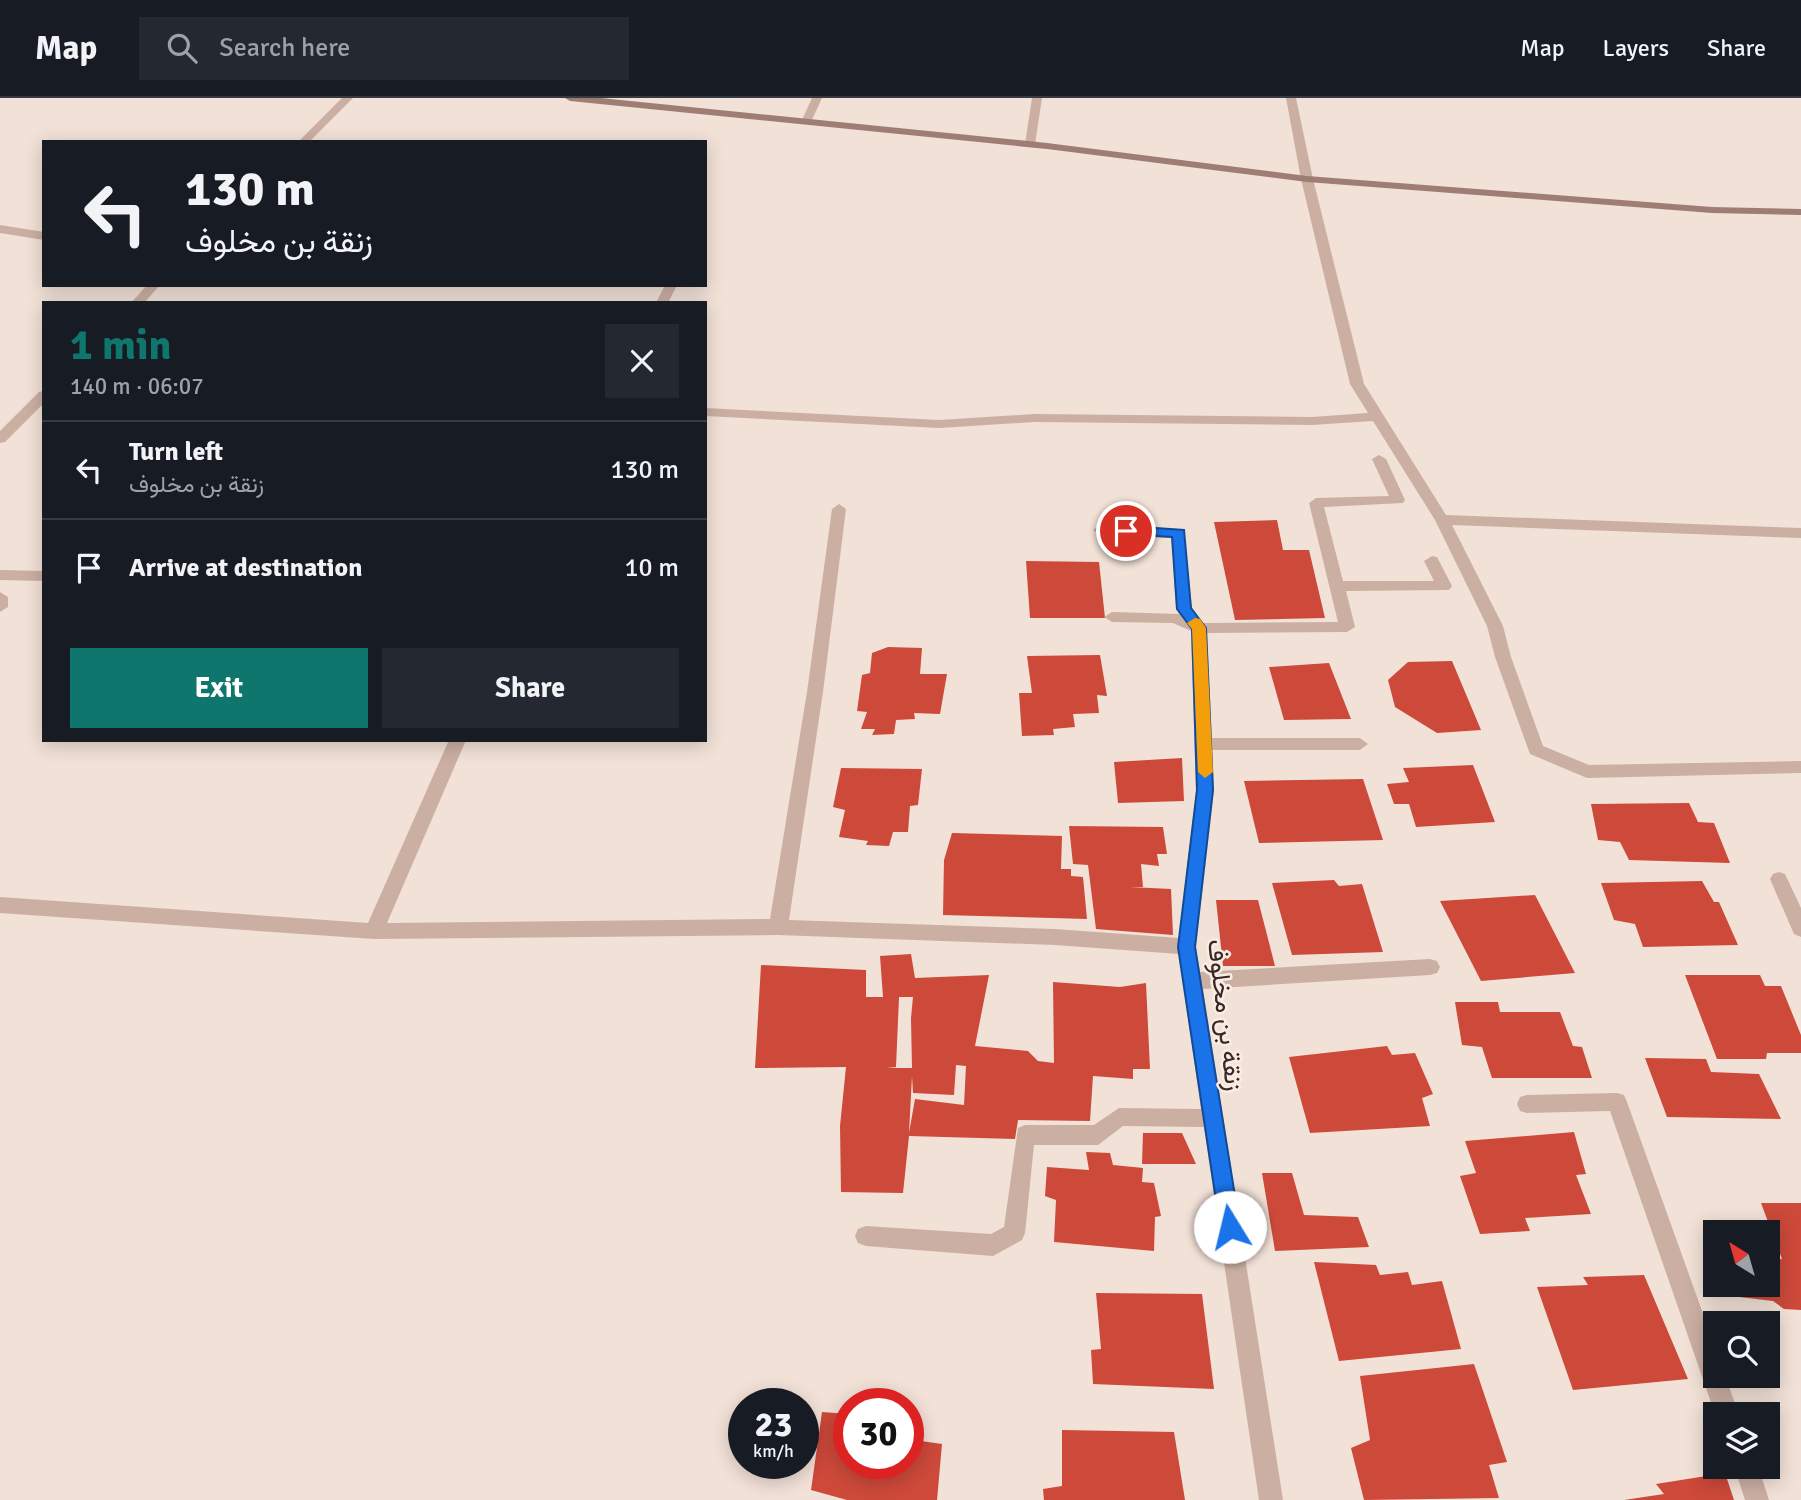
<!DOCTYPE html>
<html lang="en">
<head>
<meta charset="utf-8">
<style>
  body { margin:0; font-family:Signika,Vazirmatn,sans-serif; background:#242831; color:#f1f3f6; height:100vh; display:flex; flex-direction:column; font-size:26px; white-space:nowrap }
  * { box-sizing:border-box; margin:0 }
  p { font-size:23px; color:#9ea1a6 }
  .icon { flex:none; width:38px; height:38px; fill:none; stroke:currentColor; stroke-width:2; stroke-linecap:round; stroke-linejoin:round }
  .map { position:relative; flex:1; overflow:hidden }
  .side { position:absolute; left:42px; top:203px; width:665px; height:441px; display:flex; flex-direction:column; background:#171b24; border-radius:0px; box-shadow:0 4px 18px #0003 }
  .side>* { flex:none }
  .hud { position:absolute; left:42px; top:42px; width:665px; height:147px; border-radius:0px; box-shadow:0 4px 18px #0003; background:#171b24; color:#f1f3f6; overflow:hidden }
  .needle { width:46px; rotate:323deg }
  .tools { position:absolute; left:1703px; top:1122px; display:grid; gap:14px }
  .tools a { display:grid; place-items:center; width:77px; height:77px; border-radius:0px; background:#171b24; box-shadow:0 4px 18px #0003; font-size:35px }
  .speed { position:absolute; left:728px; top:1290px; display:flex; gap:14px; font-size:35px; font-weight:700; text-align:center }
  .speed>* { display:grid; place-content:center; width:91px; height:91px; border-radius:50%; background:#171b24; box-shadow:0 4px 18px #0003; line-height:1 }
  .speed small { font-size:18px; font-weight:400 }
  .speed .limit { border:10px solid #d22; background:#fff; color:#111 }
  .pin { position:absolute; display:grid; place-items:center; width:60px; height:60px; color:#fff; margin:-30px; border:4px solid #fff; border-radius:50%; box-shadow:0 2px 7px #0007 }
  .me { position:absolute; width:77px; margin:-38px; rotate:351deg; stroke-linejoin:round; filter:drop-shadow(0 0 5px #0008) }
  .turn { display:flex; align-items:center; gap:24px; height:147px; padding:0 28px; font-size:32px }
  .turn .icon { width:91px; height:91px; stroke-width:2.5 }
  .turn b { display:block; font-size:49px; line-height:60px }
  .round { display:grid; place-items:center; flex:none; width:74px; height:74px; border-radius:0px; background:#242831 }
  .summary { display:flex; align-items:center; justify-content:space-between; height:119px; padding:0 28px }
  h1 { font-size:42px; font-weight:700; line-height:52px; color:#0f766e }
  .primary-button { display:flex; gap:14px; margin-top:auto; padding:14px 28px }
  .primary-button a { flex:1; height:80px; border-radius:0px; background:#0f766e; color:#fff; font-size:28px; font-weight:700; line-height:80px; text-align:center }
  .primary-button a+a { background:#242831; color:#f1f3f6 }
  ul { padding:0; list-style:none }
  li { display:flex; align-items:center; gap:21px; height:98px; padding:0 28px; border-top:2px solid #363941 }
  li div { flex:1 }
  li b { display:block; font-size:26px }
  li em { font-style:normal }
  header { display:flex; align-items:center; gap:42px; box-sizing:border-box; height:98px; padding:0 35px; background:#171b24; border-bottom:2px solid #363941 }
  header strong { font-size:33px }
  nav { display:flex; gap:38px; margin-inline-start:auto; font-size:24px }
  .search { width:490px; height:63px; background:#242831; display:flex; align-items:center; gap:18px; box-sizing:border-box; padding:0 24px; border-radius:0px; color:#9ea1a6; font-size:26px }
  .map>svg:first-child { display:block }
</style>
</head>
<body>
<header>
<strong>Map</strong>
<div class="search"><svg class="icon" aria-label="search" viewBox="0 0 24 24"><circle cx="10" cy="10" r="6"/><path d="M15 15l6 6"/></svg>Search here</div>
<nav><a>Map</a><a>Layers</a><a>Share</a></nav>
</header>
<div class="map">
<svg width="1801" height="1402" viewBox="0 0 1801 1402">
  <rect width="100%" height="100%" fill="#f2e1d7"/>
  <g fill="#cd493a" fill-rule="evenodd">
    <path d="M1277,422L1283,452H1309L1325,520L1235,522L1214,424Z"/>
    <path d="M1026,463L1099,464L1105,520H1030Z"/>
    <path d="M888,549L922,550L920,576H947L940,616L914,615L915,621L896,622L894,636L872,637L875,631H861L867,614L857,613L862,577L870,575L872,555Z"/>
    <path d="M1100,557L1107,598L1097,597L1099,615L1073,616L1075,629L1053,631L1054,637L1022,638L1019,595H1032L1027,558Z"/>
    <path d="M1452,563L1481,632L1437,635L1395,609L1388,582L1408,564Z"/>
    <path d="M1329,565L1351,621L1284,622L1269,569Z"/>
    <path d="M1182,660L1184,703L1118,705L1114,664Z"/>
    <path d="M1473,667L1495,724L1416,729L1409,706H1394L1387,686L1409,684L1403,670Z"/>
    <path d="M841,670L922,671L918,707L910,708L908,734H893L889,748L866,747L868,743L839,739L845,712L833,709Z"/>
    <path d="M1363,681L1383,742L1259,745L1244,683Z"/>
    <path d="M1689,705L1698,724L1714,725L1730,765L1629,762L1620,744L1598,742L1591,706Z"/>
    <path d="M1069,728L1163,729L1167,756H1157L1159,768L1141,766L1143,789H1130L1171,791L1173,837L1096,831L1088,767L1073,766Z"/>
    <path d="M952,735L1062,738L1061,771H1071V778L1083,779L1087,821L943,817L944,762Z"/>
    <path d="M1334,782L1339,788L1362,786L1383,854L1292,857L1272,785Z"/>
    <path d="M1702,783L1714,804H1719L1738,847L1643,849L1635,826L1614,822L1601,785Z"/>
    <path d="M1535,797L1575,875L1481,883L1440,803Z"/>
    <path d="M1216,802H1258L1275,868H1223Z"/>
    <path d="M911,856L915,880L989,877L975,948L1028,953L1038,963L1054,965L1053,884L1120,889L1146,885L1150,971H1133V981L1093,978L1090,1023L1018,1022L1015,1041L909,1038L903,1095L841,1094L840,1028L846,969L755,970L761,867L866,872V899H883L880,858ZM899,899H913L911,920L912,970H887L896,969ZM956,967L966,968L964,1007L915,1001L909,1035L912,978L913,995L954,997Z"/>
    <path d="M1685,877H1760L1765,888H1781L1801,937V955H1767L1766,961H1717Z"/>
    <path d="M1455,904H1498L1500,914H1560L1573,948L1582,949L1592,980H1492L1482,949L1462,947Z"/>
    <path d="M1387,948L1392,957L1415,955L1433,996L1422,1000L1430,1028L1310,1035L1289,959Z"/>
    <path d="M1645,960L1706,961L1711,974L1759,976L1781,1021L1667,1019Z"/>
    <path d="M1574,1034L1586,1076L1576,1077L1591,1116L1525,1120L1530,1133L1480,1136L1460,1078L1476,1075L1465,1043Z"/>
    <path d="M1143,1035H1182L1196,1066H1142Z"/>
    <path d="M1086,1054L1110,1055L1113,1067L1143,1070L1142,1084L1154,1085L1161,1118L1155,1119L1154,1153L1054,1144L1056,1102L1045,1098L1047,1069L1089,1072Z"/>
    <path d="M1262,1075H1292L1304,1117L1358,1119L1369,1149L1275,1153Z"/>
    <path d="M1761,1105H1801V1212L1784,1211L1773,1203L1739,1199L1735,1186H1768V1162L1782,1161Z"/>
    <path d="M1314,1164L1376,1167L1380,1177L1408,1174L1412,1187L1442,1183L1461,1251L1339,1263Z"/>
    <path d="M1644,1177L1688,1281L1573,1292L1537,1189L1588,1187L1583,1179Z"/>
    <path d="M1096,1195L1202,1196L1214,1291L1093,1286L1091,1252L1101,1251Z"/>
    <path d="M1474,1266L1507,1364L1489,1367L1499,1400L1364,1402L1351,1350L1370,1342L1360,1278Z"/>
    <path d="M822,1314L849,1316V1365H908V1319H914V1342L942,1346L937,1402H847L811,1392Z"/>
    <path d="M1062,1332L1174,1334L1185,1402H1044L1043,1391L1062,1388Z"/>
    <path d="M1725,1375L1734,1402H1624L1664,1396L1656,1386Z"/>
  </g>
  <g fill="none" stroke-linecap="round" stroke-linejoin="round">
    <g fill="#cbafa2" fill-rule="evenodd">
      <path d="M342,0H353L309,44H298Z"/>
      <path d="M812,0H822L811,24H803L802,22Z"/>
      <path d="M1032,0H1042L1035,46L1030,49L1025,46Z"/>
      <path d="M1286,0H1296L1313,81L1364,286L1446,417L1801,430V440L1452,427L1503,528L1511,559L1543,648L1589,667L1801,663V675L1587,680L1530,656L1495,559L1487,528L1435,422L1373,323L1312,327L1035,324L939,330L705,318V310L939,322L1035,316L1312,319L1368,315L1350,286L1301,81Z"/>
      <path d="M0,127L44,134V142L0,135Z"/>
      <path d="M147,187H160L144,205H131Z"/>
      <path d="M665,187H677L668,205H656Z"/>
      <path d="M44,293V305L5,344L0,345V333L39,294Z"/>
      <path d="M1379,357L1386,361L1405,402L1403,405L1324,409L1343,483H1434L1424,463L1432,458L1437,459L1452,488L1449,492L1346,493L1355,529L1347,534L1207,535L1212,640H1360L1368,646L1360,652H1212L1214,692L1196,849L1200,874L1430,861L1437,863L1440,869L1437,875L1430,877L1203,891L1283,1402H1259L1204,1029L1123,1028L1098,1047H1034L1025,1135L1022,1142L993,1158L866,1148L858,1145L855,1138L858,1131L866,1128L991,1136L1004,1129L1018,1030L1025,1027H1094L1119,1010L1201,1011L1179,856L1055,847L778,837L374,841L0,815V799L368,825L449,642H466L387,825L770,821L807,594L832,411L839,406L846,411L823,594L789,822L1055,831L1179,840L1196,692L1191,533L1173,525L1112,524L1104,519L1112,514L1179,516L1176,511L1172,440L1100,437L1093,432L1100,427L1184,432L1192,510L1203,525L1338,524L1309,405L1316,400L1389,398L1372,361Z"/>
      <path d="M0,472L44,473V483L0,482Z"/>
      <path d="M0,494L8,499V509L0,514Z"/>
      <path d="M1779,774L1785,776L1801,810V839L1794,836L1770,781L1773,776Z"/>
      <path d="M1617,995L1624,997L1627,1004L1715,1249V1278H1725L1739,1316H1715L1610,1013L1527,1015L1520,1013L1517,1006L1520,999L1527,997Z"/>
      <path d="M1734,1368H1758L1769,1402H1745Z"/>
    </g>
    <path fill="#9e7d74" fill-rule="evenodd" d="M565,0H601L1047,45L1307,78L1712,109L1801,111V117L1712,115L1307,84L1047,51L570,3Z"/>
  </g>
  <path fill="#1a73e8" stroke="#114b97" stroke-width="2" d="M1126,428L1184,432L1191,510L1206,530L1213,692L1195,849L1240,1129L1237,1136L1230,1139L1223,1136L1220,1129L1178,849L1197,692L1192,531L1177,511L1172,439L1122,436L1120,433Z"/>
  <path fill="#f59e0b" d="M1195,520L1200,521L1206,530L1213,674L1205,680L1198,674L1192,531L1187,525Z"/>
  <g text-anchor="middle" stroke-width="5" stroke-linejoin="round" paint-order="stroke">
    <g font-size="26" fill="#352825" stroke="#faece3">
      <text transform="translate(1226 917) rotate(83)" y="9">زنقة بن مخلوف</text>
    </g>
  </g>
</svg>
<div class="tools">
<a><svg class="needle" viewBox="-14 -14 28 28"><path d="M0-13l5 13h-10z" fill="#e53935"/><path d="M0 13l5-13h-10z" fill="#9ea1a6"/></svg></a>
<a><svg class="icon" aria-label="search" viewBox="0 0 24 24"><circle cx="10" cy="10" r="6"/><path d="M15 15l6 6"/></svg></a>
<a><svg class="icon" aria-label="layers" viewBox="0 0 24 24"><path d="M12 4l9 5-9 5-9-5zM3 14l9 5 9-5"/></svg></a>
</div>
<div class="speed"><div>23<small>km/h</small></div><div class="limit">30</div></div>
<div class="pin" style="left:1126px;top:433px;background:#d93025"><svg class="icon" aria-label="arrive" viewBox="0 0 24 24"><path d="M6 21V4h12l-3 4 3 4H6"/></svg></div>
<svg class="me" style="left:1230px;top:1129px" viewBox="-20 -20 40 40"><circle r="19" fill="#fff"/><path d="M0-13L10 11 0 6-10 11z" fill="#1a73e8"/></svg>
<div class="hud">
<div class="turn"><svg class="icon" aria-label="left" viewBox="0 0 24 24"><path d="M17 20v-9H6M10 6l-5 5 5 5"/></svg><div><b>130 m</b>زنقة بن مخلوف</div></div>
</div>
<section class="side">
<div class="summary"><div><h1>1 min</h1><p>140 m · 06:07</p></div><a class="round"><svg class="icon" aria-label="close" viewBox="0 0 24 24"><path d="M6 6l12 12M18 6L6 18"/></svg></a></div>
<ul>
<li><svg class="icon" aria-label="left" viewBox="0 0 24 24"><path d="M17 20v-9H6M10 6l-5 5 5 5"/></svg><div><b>Turn left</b><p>زنقة بن مخلوف</p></div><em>130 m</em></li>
<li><svg class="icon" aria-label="arrive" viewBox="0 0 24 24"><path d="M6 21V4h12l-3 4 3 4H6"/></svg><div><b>Arrive at destination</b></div><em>10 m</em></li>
</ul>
<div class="primary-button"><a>Exit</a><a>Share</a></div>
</section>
</div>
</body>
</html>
